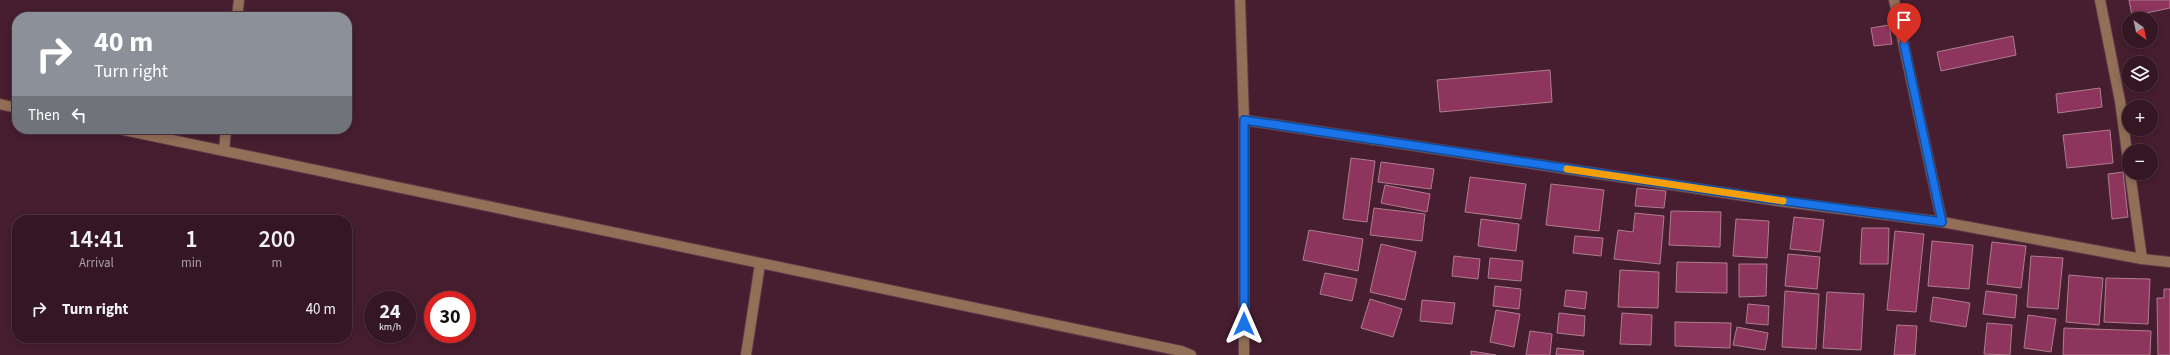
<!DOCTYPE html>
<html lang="en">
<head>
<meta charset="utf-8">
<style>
  body { margin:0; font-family:"Source Sans 3",sans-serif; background:#3d1f2b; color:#f1f3f6; height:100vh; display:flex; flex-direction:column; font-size:15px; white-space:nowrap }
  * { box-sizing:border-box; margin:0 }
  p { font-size:13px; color:#aa9fa6 }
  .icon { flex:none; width:22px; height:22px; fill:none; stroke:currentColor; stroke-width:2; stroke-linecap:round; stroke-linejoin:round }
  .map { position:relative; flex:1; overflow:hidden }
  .sheet { position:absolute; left:12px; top:215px; width:340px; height:128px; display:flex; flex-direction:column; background:#351623; border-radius:16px; box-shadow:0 2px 10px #0003,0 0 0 1px #4f3541 }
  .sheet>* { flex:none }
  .guide { position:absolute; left:12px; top:12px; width:340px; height:122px; border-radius:16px; box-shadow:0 2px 10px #0003,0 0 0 1px #4f3541; background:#8c9099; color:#fff; overflow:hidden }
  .needle { width:26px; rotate:147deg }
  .controls { position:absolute; left:2122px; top:12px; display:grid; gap:8px }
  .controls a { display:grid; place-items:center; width:36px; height:36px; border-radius:50%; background:#351623; box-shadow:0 2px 10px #0003,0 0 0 1px #4f3541; font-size:20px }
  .speed { position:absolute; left:364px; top:291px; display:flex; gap:8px; font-size:20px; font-weight:700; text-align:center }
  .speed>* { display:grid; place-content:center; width:52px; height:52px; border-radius:50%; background:#351623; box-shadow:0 2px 10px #0003,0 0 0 1px #4f3541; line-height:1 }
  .speed small { font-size:10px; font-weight:400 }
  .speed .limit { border:6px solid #d22; background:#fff; color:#111 }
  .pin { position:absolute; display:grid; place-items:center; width:34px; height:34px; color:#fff; margin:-41px -17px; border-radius:50% 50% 50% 0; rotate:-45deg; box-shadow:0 0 4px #0007 }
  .pin .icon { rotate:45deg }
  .me { position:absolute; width:44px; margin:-22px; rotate:0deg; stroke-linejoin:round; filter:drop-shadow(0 0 3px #0008) }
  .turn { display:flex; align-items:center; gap:14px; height:84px; padding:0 16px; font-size:18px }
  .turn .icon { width:52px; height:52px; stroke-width:2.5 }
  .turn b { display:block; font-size:28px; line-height:34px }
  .then { display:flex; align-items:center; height:38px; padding:0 16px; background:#0003; gap:8px; font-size:15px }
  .eta { display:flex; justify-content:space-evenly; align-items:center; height:68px; text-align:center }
  .eta b { font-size:24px; font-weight:600; line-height:28px }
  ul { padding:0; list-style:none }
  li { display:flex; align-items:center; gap:12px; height:52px; padding:0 16px }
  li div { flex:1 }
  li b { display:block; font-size:15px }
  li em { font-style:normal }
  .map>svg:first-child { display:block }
</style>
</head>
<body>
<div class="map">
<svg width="2170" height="355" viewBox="0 0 2170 355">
  <rect width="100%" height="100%" fill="#471e2f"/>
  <g fill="#8d355c" stroke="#ae7d8f">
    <path d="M2129,0H2170V8L2132,16Z"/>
    <path d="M1889,25L1892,44L1874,46L1871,28Z"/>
    <path d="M2013,36L2016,55L1941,71L1937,52Z"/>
    <path d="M1550,70L1552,102L1440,112L1437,80Z"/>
    <path d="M2100,88L2102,107L2058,113L2056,94Z"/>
    <path d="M2110,130L2113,163L2067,168L2063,135Z"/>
    <path d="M1351,158L1375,161L1367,222L1343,219Z"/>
    <path d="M1381,162L1434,169L1431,189L1378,182Z"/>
    <path d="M2123,172L2128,217L2112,219L2108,174Z"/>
    <path d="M1470,177L1526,184L1521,219L1465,212Z"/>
    <path d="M1551,184L1604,190L1599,231L1546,225Z"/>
    <path d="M1385,185L1430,194L1427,212L1381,203Z"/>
    <path d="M1637,188L1666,191L1664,208L1635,206Z"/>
    <path d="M1374,208L1425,214L1422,241L1370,235Z"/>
    <path d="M1671,211L1721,212L1720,247L1669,245Z"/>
    <path d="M1635,213L1664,216L1660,264L1614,259L1618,230L1633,232Z"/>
    <path d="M1794,217L1824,220L1820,252L1790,249Z"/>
    <path d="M1481,219L1519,224L1516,251L1478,246Z"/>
    <path d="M1736,219L1769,221L1767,258L1733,256Z"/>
    <path d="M1862,228H1889L1888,264H1860Z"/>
    <path d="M1309,230L1363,239L1358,271L1303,260Z"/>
    <path d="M1895,231L1924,234L1916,312L1887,310Z"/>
    <path d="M1575,236L1603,238L1601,256L1573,253Z"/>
    <path d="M1932,241L1973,245L1969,289L1928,286Z"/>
    <path d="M1992,242L2026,246L2021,288L1987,284Z"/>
    <path d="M1381,244L1416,252L1405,300L1370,292Z"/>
    <path d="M1788,254L1820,257L1817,289L1785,286Z"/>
    <path d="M1454,256L1480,259L1478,279L1452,276Z"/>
    <path d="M2031,256L2063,258L2058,309L2027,307Z"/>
    <path d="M1490,258L1523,261L1521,281L1488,278Z"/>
    <path d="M1677,262L1727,263V293L1676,292Z"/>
    <path d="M1739,264H1767L1766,296L1739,297Z"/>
    <path d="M1620,270L1659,272L1658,308L1618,307Z"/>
    <path d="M1325,273L1357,279L1352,301L1320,294Z"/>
    <path d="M2069,275L2103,278L2099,325L2066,322Z"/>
    <path d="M2106,278L2150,279L2148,324L2104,322Z"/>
    <path d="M1495,286L1521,289L1519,309L1493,306Z"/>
    <path d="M2164,289H2170V355H2158L2157,298H2164Z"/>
    <path d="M1566,290L1587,292L1585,309L1564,306Z"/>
    <path d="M1785,291L1819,294L1816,349L1782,347Z"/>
    <path d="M1986,291L2017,295L2015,318L1983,314Z"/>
    <path d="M1827,292L1864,294L1861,350L1823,348Z"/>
    <path d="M1933,297L1970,303L1966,327L1930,321Z"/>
    <path d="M1370,299L1402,309L1393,337L1361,328Z"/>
    <path d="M1422,300L1455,303L1452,324L1420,321Z"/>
    <path d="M1748,304L1769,306L1768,325L1746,323Z"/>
    <path d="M1496,310L1520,314L1514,347L1490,342Z"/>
    <path d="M1559,313L1585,316L1584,336L1557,333Z"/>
    <path d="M1622,313L1652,315L1651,345L1620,344Z"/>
    <path d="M2028,315L2056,319L2051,352L2024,348Z"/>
    <path d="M1675,322L1731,323L1730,348L1675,346Z"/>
    <path d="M1987,323L2012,325L2010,355L1984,354Z"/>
    <path d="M1897,325L1917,326L1915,355H1894Z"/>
    <path d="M1737,327L1768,333L1765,350L1733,345Z"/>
    <path d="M2064,328L2151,331L2150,355H2063Z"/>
    <path d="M1530,331L1552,334L1550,355H1526Z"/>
    <path d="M1557,348L1584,351L1583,355H1556Z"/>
    <path d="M1471,351L1496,355H1471Z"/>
  </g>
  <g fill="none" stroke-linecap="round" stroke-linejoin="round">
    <g stroke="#603c4b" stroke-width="12">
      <g id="minor">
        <path d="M1240,0L1244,120V355"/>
        <path d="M1894,0L1942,222"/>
        <path d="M2100,0L2120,101L2129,167"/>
        <path d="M237,17L239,0"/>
        <path d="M0,104L17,108"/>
        <path d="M1244,120L1779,201L1942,222L2142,259L2170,262"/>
        <path d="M119,129L1181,351L1191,355"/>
        <path d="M224,151L226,129"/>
        <path d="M2130,173L2142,259"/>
        <path d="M746,355L760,264"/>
      </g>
    </g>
    <use href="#minor" stroke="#936f57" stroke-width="10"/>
  </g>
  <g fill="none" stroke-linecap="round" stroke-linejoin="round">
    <g stroke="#114b97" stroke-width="10">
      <path id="route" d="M1244,324V120L1763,198L1942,222L1904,44"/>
    </g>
    <use href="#route" stroke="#1a73e8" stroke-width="7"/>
    <path stroke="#f59e0b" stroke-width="7" d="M1567,169L1783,201"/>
  </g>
</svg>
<div class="controls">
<a><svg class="needle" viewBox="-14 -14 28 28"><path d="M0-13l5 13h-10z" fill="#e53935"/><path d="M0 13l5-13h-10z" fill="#aa9fa6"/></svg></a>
<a><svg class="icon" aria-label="layers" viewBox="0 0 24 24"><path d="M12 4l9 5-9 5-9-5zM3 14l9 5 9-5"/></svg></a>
<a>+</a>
<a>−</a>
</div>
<div class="speed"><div>24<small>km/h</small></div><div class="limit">30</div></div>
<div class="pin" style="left:1904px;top:44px;background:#d93025"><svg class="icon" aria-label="arrive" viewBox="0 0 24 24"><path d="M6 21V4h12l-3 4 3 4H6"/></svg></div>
<svg class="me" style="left:1244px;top:324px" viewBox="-20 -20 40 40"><path d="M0-17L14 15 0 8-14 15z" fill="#1a73e8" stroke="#fff" stroke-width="4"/></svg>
<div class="guide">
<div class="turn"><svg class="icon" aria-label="right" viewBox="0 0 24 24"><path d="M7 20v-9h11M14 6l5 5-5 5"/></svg><div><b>40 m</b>Turn right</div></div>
<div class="then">Then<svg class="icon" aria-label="left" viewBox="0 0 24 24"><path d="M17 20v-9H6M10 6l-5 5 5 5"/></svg></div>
</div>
<section class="sheet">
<div class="eta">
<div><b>14:41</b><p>Arrival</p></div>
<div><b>1</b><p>min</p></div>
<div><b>200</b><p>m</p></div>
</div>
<ul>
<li><svg class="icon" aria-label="right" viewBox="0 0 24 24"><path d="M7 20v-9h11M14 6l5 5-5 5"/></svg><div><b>Turn right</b></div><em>40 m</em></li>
</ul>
</section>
</div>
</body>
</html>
